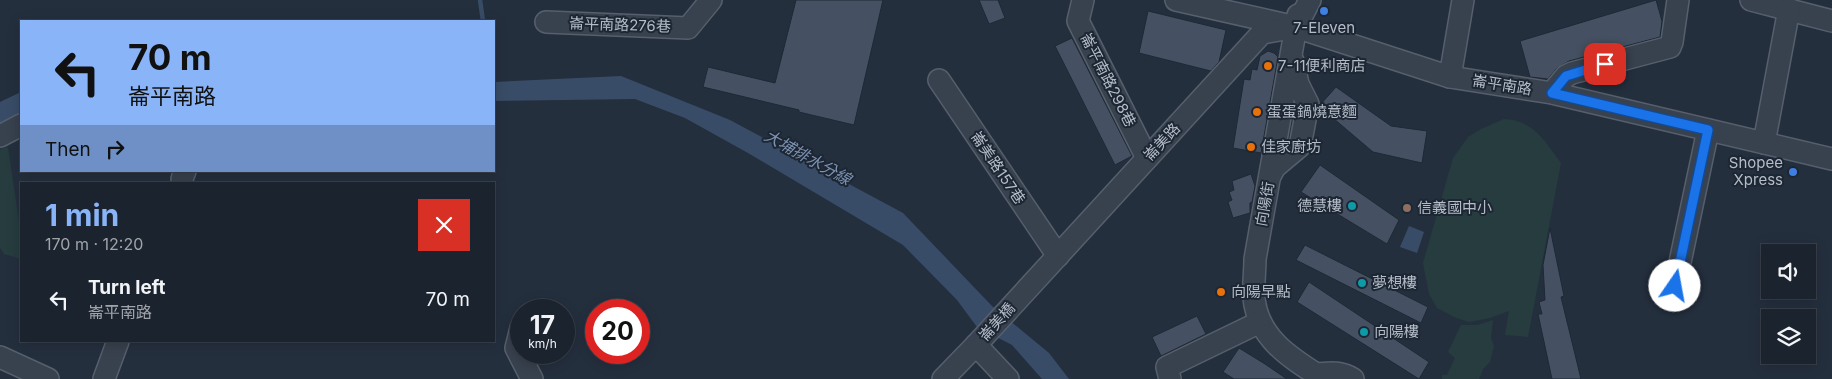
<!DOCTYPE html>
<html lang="en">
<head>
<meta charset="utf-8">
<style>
  body { margin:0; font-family:Inter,"Noto Sans TC",sans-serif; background:#282f3a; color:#f1f3f6; height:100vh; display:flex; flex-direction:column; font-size:19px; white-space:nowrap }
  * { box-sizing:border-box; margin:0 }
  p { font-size:16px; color:#a0a4aa }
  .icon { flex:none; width:28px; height:28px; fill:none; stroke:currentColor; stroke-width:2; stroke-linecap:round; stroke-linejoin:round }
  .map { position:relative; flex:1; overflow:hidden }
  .side { position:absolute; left:20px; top:182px; width:475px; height:160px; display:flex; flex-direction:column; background:#1b232e; border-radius:0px; box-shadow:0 2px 12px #0003,0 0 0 1px #39404a }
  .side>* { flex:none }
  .guide { position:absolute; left:20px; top:20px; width:475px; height:152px; border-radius:0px; box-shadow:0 2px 12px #0003,0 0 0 1px #39404a; background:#8ab4f8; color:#111; overflow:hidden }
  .tools { position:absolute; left:1761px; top:244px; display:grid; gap:10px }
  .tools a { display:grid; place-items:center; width:55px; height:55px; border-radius:0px; background:#1b232e; box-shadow:0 2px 12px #0003,0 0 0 1px #39404a; font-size:25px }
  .speed { position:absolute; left:510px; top:299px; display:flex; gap:10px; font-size:25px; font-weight:700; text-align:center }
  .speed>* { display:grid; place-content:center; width:65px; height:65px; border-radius:50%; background:#1b232e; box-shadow:0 2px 12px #0003,0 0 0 1px #39404a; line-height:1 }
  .speed small { font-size:12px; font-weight:400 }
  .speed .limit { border:8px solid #d22; background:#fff; color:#111 }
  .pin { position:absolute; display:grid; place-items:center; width:42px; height:42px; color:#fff; margin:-21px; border-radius:10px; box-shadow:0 2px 8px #0006 }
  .me { position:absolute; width:55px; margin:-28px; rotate:12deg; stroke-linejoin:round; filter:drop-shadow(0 0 4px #0008) }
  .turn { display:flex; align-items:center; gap:18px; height:105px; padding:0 25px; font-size:22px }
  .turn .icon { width:65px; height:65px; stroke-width:2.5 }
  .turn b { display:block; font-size:35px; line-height:42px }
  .then { display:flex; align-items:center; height:48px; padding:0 25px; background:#0003; gap:10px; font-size:19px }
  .round { display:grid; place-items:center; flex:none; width:52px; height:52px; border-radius:0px; background:#282f3a }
  .headline { display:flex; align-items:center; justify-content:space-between; height:85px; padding:0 25px }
  h1 { font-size:30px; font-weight:700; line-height:38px; color:#8ab4f8 }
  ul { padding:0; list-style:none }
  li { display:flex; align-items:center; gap:15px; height:65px; padding:0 25px }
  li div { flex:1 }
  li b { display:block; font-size:19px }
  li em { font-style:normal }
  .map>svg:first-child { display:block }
</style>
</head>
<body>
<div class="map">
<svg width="1832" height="379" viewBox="0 0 1832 379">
  <rect width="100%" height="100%" fill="#242f3e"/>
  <g fill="#263c3f">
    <path d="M1504,119C1533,120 1545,141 1561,163L1528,337L1505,335L1509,311L1490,318L1469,322L1454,317L1437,308L1429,294L1423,263L1453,158L1468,137L1481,129Z"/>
    <path d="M8,147L19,222L21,223V259L4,254L0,248V149Z"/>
    <path d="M1493,320L1491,338L1494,346L1490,362L1483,369L1479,379H1442V375H1447L1455,358L1448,352L1461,325H1478Z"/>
  </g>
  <g fill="#394c67">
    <path d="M621,76L730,120L903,213L992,306L1049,353L1069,379H1042L1012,345L977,327L957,300L903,245L748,153L685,118L635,99L494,101V82Z"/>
    <path d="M21,92V118L0,129V102Z"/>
    <path d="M1409,226L1424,232L1417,253L1400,247Z"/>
  </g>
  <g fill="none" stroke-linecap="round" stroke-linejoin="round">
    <path stroke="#394c67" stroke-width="4.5" d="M480,0L483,21"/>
  </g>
  <g fill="#455162" stroke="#1f2835">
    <path d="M796,0H883L854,125L799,112V110L703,87L708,67L775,83Z"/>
    <path d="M979,0H998L1005,18L989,24Z"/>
    <path d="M1656,0L1662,21L1660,37L1569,61L1557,68L1548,79L1530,77L1520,41Z"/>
    <path d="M1148,11L1226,30L1219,62L1211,71L1139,53Z"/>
    <path d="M1072,38L1132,156L1115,165L1055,46Z"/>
    <path d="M1268,51L1274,53L1278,57L1261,153L1233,148L1244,79L1250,80L1252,69L1257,70L1260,56Z"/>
    <path d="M1336,87L1391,126L1427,131L1422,163L1373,152L1320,107V105Z"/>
    <path d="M1320,165L1399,220L1387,244L1301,192Z"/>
    <path d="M1251,174L1255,186L1252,202L1250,203V213L1233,218L1228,202L1232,200L1229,192L1234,190L1232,181Z"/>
    <path d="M1550,228L1564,296L1561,297L1581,379H1552L1538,314H1542L1539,302L1545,300L1543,265Z"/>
    <path d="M1305,245L1428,307L1421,323L1296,260Z"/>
    <path d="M1309,282L1429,362L1419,379L1297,302Z"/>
    <path d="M1197,316L1206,334L1161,356L1152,337Z"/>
    <path d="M1239,348L1265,364L1287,379H1234L1223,372Z"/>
  </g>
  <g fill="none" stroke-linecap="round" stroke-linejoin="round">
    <g stroke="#565f6c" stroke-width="24">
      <g id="minor">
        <path d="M1083,0L1078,21L1147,158"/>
        <path d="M1176,0L1296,27L1450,77L1552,93L1832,159"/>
        <path d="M1751,0L1832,21"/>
        <path d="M1298,15L1255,259C1255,272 1253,285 1254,298C1258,339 1292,359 1324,379"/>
        <path d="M546,22L688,28L711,0"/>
        <path d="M1450,77L1463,0"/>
        <path d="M939,80L1058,256"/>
        <path d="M1552,93L1566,76L1572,73L1670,47L1672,42L1678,0"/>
        <path d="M0,136L21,125"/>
        <path d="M1764,143L1789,9"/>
        <path d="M1270,176L1275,167L1300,146L1308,104L1298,84L1293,61"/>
        <path d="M182,179L185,171"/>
        <path d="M1675,286L1708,130"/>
        <path d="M521,328L516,348L532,379"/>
        <path d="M976,345L1008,379"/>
        <path d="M0,357L48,379"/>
        <path d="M1316,374C1330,373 1340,371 1353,379"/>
        <path d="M104,379L118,341"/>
        <path d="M943,379L976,345L1262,33L1296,27L1310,0"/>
        <path d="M1170,379L1167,367L1260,322"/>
      </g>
    </g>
    <use href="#minor" stroke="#38414e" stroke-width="21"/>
  </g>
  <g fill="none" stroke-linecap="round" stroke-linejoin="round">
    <g stroke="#114b97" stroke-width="12">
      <path id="route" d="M1605,64L1566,76L1552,93L1708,130L1675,286"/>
    </g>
    <use href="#route" stroke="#1a73e8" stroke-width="9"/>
  </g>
  <g fill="#3f7fe0" stroke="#1d2633" stroke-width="2">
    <circle cx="1324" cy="11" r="5"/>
    <circle cx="1793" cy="172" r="5"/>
  </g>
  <g fill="#e8710a" stroke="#1d2633" stroke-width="2">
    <circle cx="1268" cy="66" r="5"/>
    <circle cx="1257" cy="112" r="5"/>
    <circle cx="1251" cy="147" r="5"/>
    <circle cx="1221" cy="292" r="5"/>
  </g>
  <g fill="#0f9aa8" stroke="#1d2633" stroke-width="2">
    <circle cx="1352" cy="206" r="5"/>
    <circle cx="1362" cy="283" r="5"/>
    <circle cx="1364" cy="332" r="5"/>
  </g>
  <circle fill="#8d6e63" stroke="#1d2633" stroke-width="2" cx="1407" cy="208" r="5"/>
  <g text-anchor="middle" stroke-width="4" stroke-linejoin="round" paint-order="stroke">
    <g font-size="15" fill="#b4bcc9" stroke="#1d2633">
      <text transform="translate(620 25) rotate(2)" y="5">崙平南路276巷</text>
      <text transform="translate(1108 80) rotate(63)" y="5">崙平南路298巷</text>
      <text transform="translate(1502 85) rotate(9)" y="5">崙平南路</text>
      <text transform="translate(1162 142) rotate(-47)" y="5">崙美路</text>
      <text transform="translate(998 168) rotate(56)" y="5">崙美路157巷</text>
      <text transform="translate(1265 204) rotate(-80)" y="5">向陽街</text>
      <text transform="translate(997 322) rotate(-48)" y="5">崙美橋</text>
    </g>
    <g font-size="15" fill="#b4bcc9" stroke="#1d2633" text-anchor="start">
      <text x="1324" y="33" text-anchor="middle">7-Eleven</text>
      <text x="1278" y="71">7-11便利商店</text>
      <text x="1267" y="117">蛋蛋鍋燒意麵</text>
      <text x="1261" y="152">佳家廚坊</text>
      <text x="1783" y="168" text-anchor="end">Shopee<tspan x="1783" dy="17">Xpress</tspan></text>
      <text x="1342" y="211" text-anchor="end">德慧樓</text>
      <text x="1417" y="213">信義國中小</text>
      <text x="1372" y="288">夢想樓</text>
      <text x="1231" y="297">向陽早點</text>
      <text x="1374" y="337">向陽樓</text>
    </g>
    <g font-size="16" font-style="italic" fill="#7c92b1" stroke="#1d2633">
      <text transform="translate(808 157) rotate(29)" y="6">大埔排水分線</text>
    </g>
  </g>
</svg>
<div class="tools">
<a><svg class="icon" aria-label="sound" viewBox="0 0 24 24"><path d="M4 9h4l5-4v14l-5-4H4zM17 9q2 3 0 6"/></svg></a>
<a><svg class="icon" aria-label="layers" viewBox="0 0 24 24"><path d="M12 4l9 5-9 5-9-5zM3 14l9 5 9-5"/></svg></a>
</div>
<div class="speed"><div>17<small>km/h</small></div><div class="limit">20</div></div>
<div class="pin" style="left:1605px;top:64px;background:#d93025"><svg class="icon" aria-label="arrive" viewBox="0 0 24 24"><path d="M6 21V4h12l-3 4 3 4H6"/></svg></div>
<svg class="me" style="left:1675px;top:286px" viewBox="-20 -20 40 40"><circle r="19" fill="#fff"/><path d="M0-13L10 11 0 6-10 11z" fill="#1a73e8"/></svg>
<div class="guide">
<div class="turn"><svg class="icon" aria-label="left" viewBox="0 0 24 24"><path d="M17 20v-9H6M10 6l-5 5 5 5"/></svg><div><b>70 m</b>崙平南路</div></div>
<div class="then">Then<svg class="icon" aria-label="right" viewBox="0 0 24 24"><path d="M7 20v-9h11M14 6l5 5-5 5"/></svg></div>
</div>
<section class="side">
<div class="headline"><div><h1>1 min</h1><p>170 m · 12:20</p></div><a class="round" style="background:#d93025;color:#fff"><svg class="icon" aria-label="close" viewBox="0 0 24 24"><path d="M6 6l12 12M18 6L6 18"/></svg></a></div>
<ul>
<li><svg class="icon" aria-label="left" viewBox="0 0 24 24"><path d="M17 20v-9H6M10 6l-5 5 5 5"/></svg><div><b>Turn left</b><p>崙平南路</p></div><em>70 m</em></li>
</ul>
</section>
</div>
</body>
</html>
